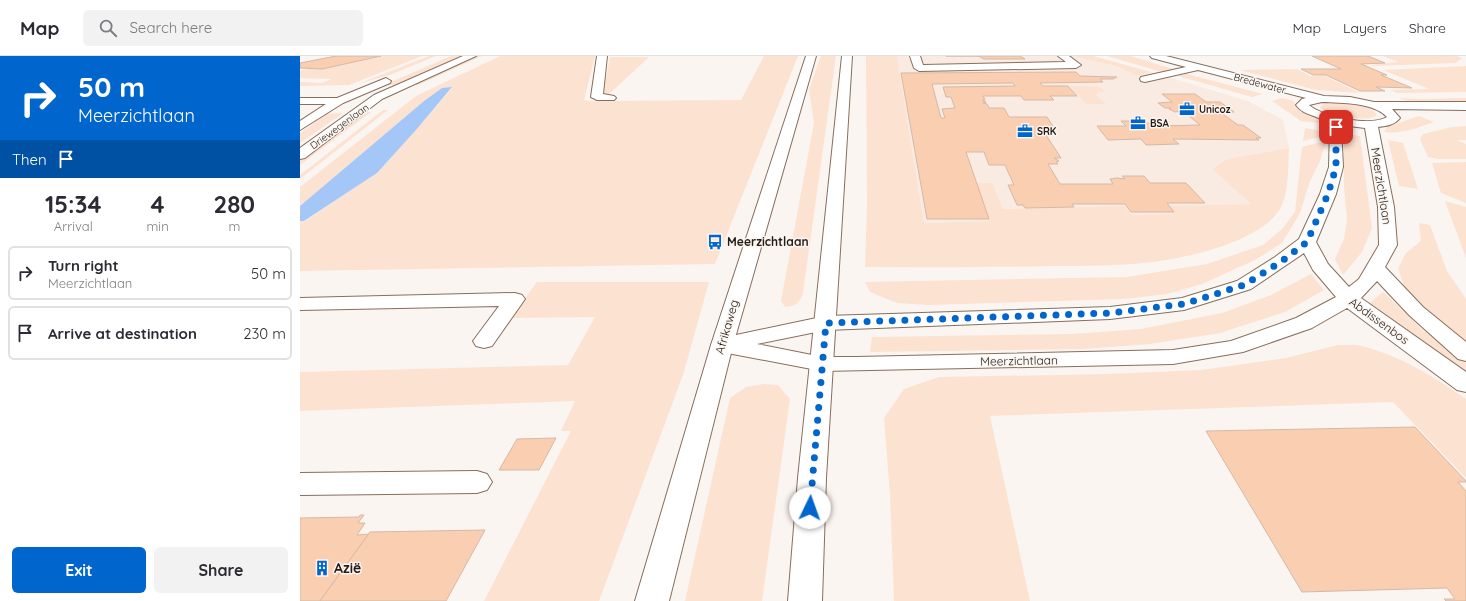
<!DOCTYPE html>
<html lang="en">
<head>
<meta charset="utf-8">
<style>
  body { margin:0; font-family:Quicksand,sans-serif; background:#f2f2f3; color:#2b2b33; height:100vh; display:flex; flex-direction:column; font-size:15px; white-space:nowrap }
  * { box-sizing:border-box; margin:0 }
  p { font-size:13px; color:#7c7c81 }
  .icon { flex:none; width:22px; height:22px; fill:none; stroke:currentColor; stroke-width:2; stroke-linecap:round; stroke-linejoin:round }
  .map { position:relative; flex:1; overflow:hidden }
  .side { display:flex; flex-direction:column; background:#fff; width:300px }
  .side>* { flex:none }
  .hud { background:#0065cd; color:#fff; overflow:hidden }
  .pin { position:absolute; display:grid; place-items:center; width:34px; height:34px; color:#fff; margin:-17px; border-radius:8px; box-shadow:0 2px 6px #0006 }
  .me { position:absolute; width:44px; margin:-22px; rotate:3deg; stroke-linejoin:round; filter:drop-shadow(0 0 3px #0008) }
  .turn { display:flex; align-items:center; gap:14px; height:84px; padding:0 12px; font-size:18px }
  .turn .icon { width:52px; height:52px; stroke-width:2.5 }
  .turn b { display:block; font-size:28px; line-height:34px }
  .then { display:flex; align-items:center; height:38px; padding:0 12px; background:#0003; gap:8px; font-size:15px }
  .eta { display:flex; justify-content:space-evenly; align-items:center; height:68px; text-align:center }
  .eta b { font-size:24px; font-weight:800; line-height:28px }
  .cta { display:flex; gap:8px; margin-top:auto; padding:8px 12px }
  .cta a { flex:1; height:46px; border-radius:6px; background:#0065cd; color:#fff; font-size:16px; font-weight:800; line-height:46px; text-align:center }
  .cta a+a { background:#f2f2f3; color:#2b2b33 }
  ul { padding:0; list-style:none }
  li { display:flex; align-items:center; gap:12px; height:54px; margin:0 8px 6px; padding:0 4px; border:2px solid #e1e1e2; border-radius:6px }
  li div { flex:1 }
  li b { display:block; font-size:15px }
  li em { font-style:normal }
  header { display:flex; align-items:center; gap:24px; box-sizing:border-box; height:56px; padding:0 20px; background:#fff; border-bottom:1px solid #e1e1e2 }
  header strong { font-size:19px }
  nav { display:flex; gap:22px; margin-inline-start:auto; font-size:14px }
  .search { width:280px; height:36px; background:#f2f2f3; display:flex; align-items:center; gap:10px; box-sizing:border-box; padding:0 14px; border-radius:6px; color:#7c7c81; font-size:15px }
  main { display:flex; flex:1; min-height:0 }
  .map>svg:first-child { display:block }
</style>
</head>
<body>
<header>
<strong>Map</strong>
<div class="search"><svg class="icon" aria-label="search" viewBox="0 0 24 24"><circle cx="10" cy="10" r="6"/><path d="M15 15l6 6"/></svg>Search here</div>
<nav><a>Map</a><a>Layers</a><a>Share</a></nav>
</header>
<main>
<section class="side">
<div class="hud">
<div class="turn"><svg class="icon" aria-label="right" viewBox="0 0 24 24"><path d="M7 20v-9h11M14 6l5 5-5 5"/></svg><div><b>50 m</b>Meerzichtlaan</div></div>
<div class="then">Then<svg class="icon" aria-label="arrive" viewBox="0 0 24 24"><path d="M6 21V4h12l-3 4 3 4H6"/></svg></div>
</div>
<div class="eta">
<div><b>15:34</b><p>Arrival</p></div>
<div><b>4</b><p>min</p></div>
<div><b>280</b><p>m</p></div>
</div>
<ul>
<li><svg class="icon" aria-label="right" viewBox="0 0 24 24"><path d="M7 20v-9h11M14 6l5 5-5 5"/></svg><div><b>Turn right</b><p>Meerzichtlaan</p></div><em>50 m</em></li>
<li><svg class="icon" aria-label="arrive" viewBox="0 0 24 24"><path d="M6 21V4h12l-3 4 3 4H6"/></svg><div><b>Arrive at destination</b></div><em>230 m</em></li>
</ul>
<div class="cta"><a>Exit</a><a>Share</a></div>
</section>
<div class="map">
<svg width="1166" height="545" viewBox="0 0 1166 545">
  <rect width="100%" height="100%" fill="#fbf5f1"/>
  <path fill="#faebe2" d="M597,0H774L805,7L830,16L836,20L851,16L948,45L983,64L989,92L927,103L912,113L952,148L867,150L875,158L624,167Z"/>
  <g fill="#fce2d1">
    <path d="M82,0H122L49,29L0,30V26L22,27L32,23L0,22V15L13,12L18,13Z"/>
    <path d="M129,0H136L90,19L60,27Z"/>
    <path d="M151,0H162L96,29H84Z"/>
    <path d="M177,0H182L118,29H109Z"/>
    <path d="M200,0H295L284,44L290,45L441,44L464,0H498L415,208L0,215V165H5L77,117L116,74L152,32H142L124,45L0,150V131L116,40Z"/>
    <path d="M521,0H536L503,237C499,248 496,250 485,251L481,245L514,67L509,34Z"/>
    <path d="M566,0H597L624,167L689,165L675,127H692L703,153L824,150L832,159L874,158L867,150L951,148L912,113L927,103L989,92C988,110 989,133 982,149C967,184 887,202 853,206C820,210 786,210 753,210C690,212 627,211 565,211L567,149Z"/>
    <path d="M774,0H793L851,16L836,20C818,7 795,7 774,0Z"/>
    <path d="M807,0H831L876,14L865,17Z"/>
    <path d="M1083,0H1157L1162,2L1156,7L1073,10L1070,9L1098,6Z"/>
    <path d="M310,1H349L309,38H303Z"/>
    <path d="M1166,10V36L1097,37L1090,34L1129,33L1083,14Z"/>
    <path d="M997,13L1010,20H1025L1060,37L1016,34L940,14Z"/>
    <path d="M887,18L963,38L952,41L878,20Z"/>
    <path d="M770,30L800,31L805,36H799L796,39L806,48H786Z"/>
    <path d="M982,42L994,45C995,57 1017,62 1026,68L1001,65L972,45Z"/>
    <path d="M1099,42L1119,43L1166,42V46H1111Z"/>
    <path d="M1032,47C1044,47 1069,47 1077,59C1068,67 1028,60 1020,51L1023,48Z"/>
    <path d="M83,54H88L0,123V119Z"/>
    <path d="M65,56H71L0,109V104Z"/>
    <path d="M43,57L0,87V77L27,58Z"/>
    <path d="M1119,60L1134,66C1118,71 1102,79 1084,76L1087,71Z"/>
    <path d="M1166,70V84H1157L1166,88V103H1138L1128,101L1120,83L1123,78L1152,71Z"/>
    <path d="M1005,72L1028,76L1027,79L1003,85Z"/>
    <path d="M1044,78L1060,80L1072,172L1062,196L1043,219L1035,203L1044,183L1047,163L1044,131Z"/>
    <path d="M1088,84L1103,87L1118,133L1099,130Z"/>
    <path d="M1026,85L1020,105L1010,125L1000,157L982,187L955,204L902,228L867,238L825,243L628,249L597,247L570,236L565,226L827,221L907,208L963,189L982,173L995,156L1002,91Z"/>
    <path d="M1166,106V147L1141,137L1132,107Z"/>
    <path d="M1145,145L1166,151V202Z"/>
    <path d="M1119,167L1130,169L1147,215L1166,243V287L1123,255L1105,233L1098,212L1106,197L1121,185Z"/>
    <path d="M1011,218L1024,234L985,256L920,277L850,288L783,293L570,296L572,281L772,278L841,273L922,257L971,239Z"/>
    <path d="M237,226H409L383,319L299,545H184L271,375H261L275,345L0,355V316L268,309L295,261L210,262Z"/>
    <path d="M1083,236L1123,274L1166,305V317L1070,247Z"/>
    <path d="M1038,289C1046,289 1055,288 1062,290C1101,300 1134,321 1166,343V422L1093,346L690,360L730,545H594L590,439L584,362L604,333L639,321L809,318L901,314L986,302Z"/>
    <path d="M464,328L478,329L490,343L462,545H385L430,342L446,331Z"/>
  </g>
  <path fill="#a4c7f7" d="M152,31L116,74L77,117L4,165H0V150L124,45L142,32Z"/>
  <g fill="#f9ceb1" stroke="#d5b9a7" fill-rule="evenodd">
    <path d="M36,0H81L22,13L0,12V7Z"/>
    <path d="M646,0H720L725,3H684L678,0Z"/>
    <path d="M1012,0H1068L1085,7L1061,8L1087,19H1081L1112,32L1076,31L1085,35H1060L1026,19H1013L1001,13H1041Z"/>
    <path d="M776,16L780,20L817,21L813,23H800L803,26L740,27L743,30H768L777,40H750L754,44H724L721,40H683L685,44H682L686,46L683,47L687,48L689,52H704L709,61H747L754,72L742,73L761,102H754L759,105L756,106L758,108H748L760,128H813L810,123L817,122L825,123L822,120H844L850,127H886L905,147H867L874,156H831L825,148H772L774,151L725,152L723,149H717L708,129H714L705,109H689L684,96H666L689,163H627L601,17ZM713,27L715,30L643,31L646,41H651L655,52L642,53L645,62H641L632,28Z"/>
    <path d="M862,38H895L906,46H920L934,56H920L938,69H943L961,82H956L959,84L873,83L879,88L846,89L841,83L808,84L797,70H826L821,65H839L842,67H854L857,70L900,69L883,55L875,56L869,53L871,52H865L858,47L872,46Z"/>
    <path d="M1115,371L1166,425V426H1158L1166,435V545H1146L1144,543H1155L1147,532L1002,536L906,375Z"/>
    <path d="M256,382L239,414H199L217,383Z"/>
    <path d="M60,459H64L58,467H65L57,479L69,478L20,545H0V462L59,461Z"/>
    <path d="M185,474L146,545H20L70,476Z"/>
  </g>
  <g fill="none" stroke-linecap="round" stroke-linejoin="round">
    <g stroke="#876e5d" stroke-width="2">
      <g id="minor">
        <path d="M163,0H176L82,43L5,102L0,103V92L74,39Z"/>
        <path d="M297,0H307L303,38L314,40L316,42L314,44H297L291,41Z"/>
        <path d="M610,0H620L623,9L766,6L758,0H769L781,9L776,12L619,15L614,12Z"/>
        <path d="M850,0H866L1024,40L1050,41L1074,46H1166V54L1092,53L1100,62C1095,69 1086,70 1078,71L1094,151L1097,189L1085,211L1123,251L1166,286V305L1158,303L1109,259L1077,225L1061,242L1166,316V336L1157,334L1047,252L1012,272L943,296L873,308L522,315L422,296L414,294L411,289L414,284L422,282L526,260L810,251L882,242L937,225L975,201L999,183L1020,138L1029,111L1030,72C1028,70 1025,66 1022,64C1013,58 1003,59 996,49L1002,43L1006,42L898,14L845,26L841,25L840,23L841,21L886,11L852,2ZM1022,46C1041,47 1073,46 1087,61C1070,71 1023,61 1009,49ZM1041,69L1065,72L1078,151L1079,189L1059,223L1049,231L1028,208L1016,186L1036,138L1043,111ZM1004,197L1013,214L1036,241L996,262L931,285L873,294L556,301H522L457,288L526,274L810,263L884,254L951,233Z"/>
        <path d="M86,22L91,25L90,27L43,47L0,74V65L26,48H0V42H37Z"/>
        <path d="M215,237L222,239L225,243L192,290L184,292L176,290L173,285L199,250L0,254V242Z"/>
        <path d="M177,415L187,418L192,426L187,434L177,437L0,439V417Z"/>
      </g>
    </g>
    <g stroke="#876e5d" stroke-width="2">
      <g id="major">
        <path d="M506,0H516L433,289L369,545H335L411,289Z"/>
        <path d="M542,0H552L526,422L522,545H488L498,422Z"/>
      </g>
    </g>
    <use href="#minor" fill="#fff" fill-rule="evenodd"/>
    <use href="#major" fill="#fff" fill-rule="evenodd"/>
  </g>
  <g fill="none" stroke-linecap="round" stroke-linejoin="round">
    <path stroke="#0065cd" stroke-width="7" stroke-dasharray="0 12.6" d="M510,452L526,267L810,257L884,248L944,229L982,205L1007,186L1028,138L1036,111V71"/>
  </g>
  <defs>
    <g id="office-bare" transform="scale(1.2)"><path d="M-6-3h4V-5.5h4V-3h4V5H-6ZM-1-4.5V-3h2v-1.5ZM-6 0V1H6V0Z" fill="#0065cd" stroke="#fbf5f1" stroke-width="2.5" paint-order="stroke"/></g>
    <g id="bus-bare" transform="scale(1.2)"><path d="M-5-6H5V4H4V6H2V4H-2V6H-4V4H-5ZM-3.5-4V0h7V-4ZM-3.5 1.2v1.5H-2V1.2ZM2 1.2v1.5H3.5V1.2Z" fill="#0065cd" stroke="#fbf5f1" stroke-width="2.5" paint-order="stroke"/></g>
    <g id="building-bare" transform="scale(1.2)"><path d="M-4-6H4V6H1V3H-1V6H-4ZM-2.5-4.3h1.7v1.8h-1.7ZM.8-4.3h1.7v1.8H.8ZM-2.5-1h1.7V.8h-1.7ZM.8-1h1.7V.8H.8Z" fill="#0065cd" stroke="#fbf5f1" stroke-width="2.5" paint-order="stroke"/></g>
  </defs>
  <g fill-rule="evenodd">
    <use href="#office-bare" x="887" y="53"/>
    <use href="#office-bare" x="838" y="67"/>
    <use href="#office-bare" x="725" y="75"/>
    <use href="#bus-bare" x="415" y="186"/>
    <use href="#building-bare" x="22" y="512"/>
  </g>
  <g text-anchor="middle" stroke-width="3" stroke-linejoin="round" paint-order="stroke">
    <g font-size="10" fill="#261b15" stroke="#fbf5f1">
      <text transform="translate(960 27) rotate(15)" y="4">Bredewater</text>
      <text transform="translate(39 70) rotate(-36)" y="4">Driewegenlaan</text>
    </g>
    <g font-size="10" font-weight="bold" fill="#261b15" stroke="#fbf5f1" text-anchor="start">
      <text x="899" y="57">Unicoz</text>
      <text x="850" y="71">BSA</text>
      <text x="737" y="79">SRK</text>
    </g>
    <g font-size="12" fill="#261b15" stroke="#fbf5f1">
      <text transform="translate(1081 130) rotate(81)" y="4">Meerzichtlaan</text>
      <text transform="translate(1079 265) rotate(36)" y="4">Abdissenbos</text>
      <text transform="translate(427 271) rotate(-74)" y="4">Afrikaweg</text>
      <text transform="translate(719 305) rotate(-1)" y="4">Meerzichtlaan</text>
    </g>
    <g font-size="12" font-weight="bold" fill="#261b15" stroke="#fbf5f1" text-anchor="start">
      <text x="427" y="190">Meerzichtlaan</text>
    </g>
    <g font-size="14" font-weight="bold" fill="#261b15" stroke="#fbf5f1" text-anchor="start">
      <text x="34" y="517">Azië</text>
    </g>
  </g>
</svg>
<div class="pin" style="left:1036px;top:71px;background:#d93025"><svg class="icon" aria-label="arrive" viewBox="0 0 24 24"><path d="M6 21V4h12l-3 4 3 4H6"/></svg></div>
<svg class="me" style="left:510px;top:452px" viewBox="-20 -20 40 40"><circle r="19" fill="#fff"/><path d="M0-13L10 11 0 6-10 11z" fill="#0065cd"/></svg>
</div>
</main>
</body>
</html>
